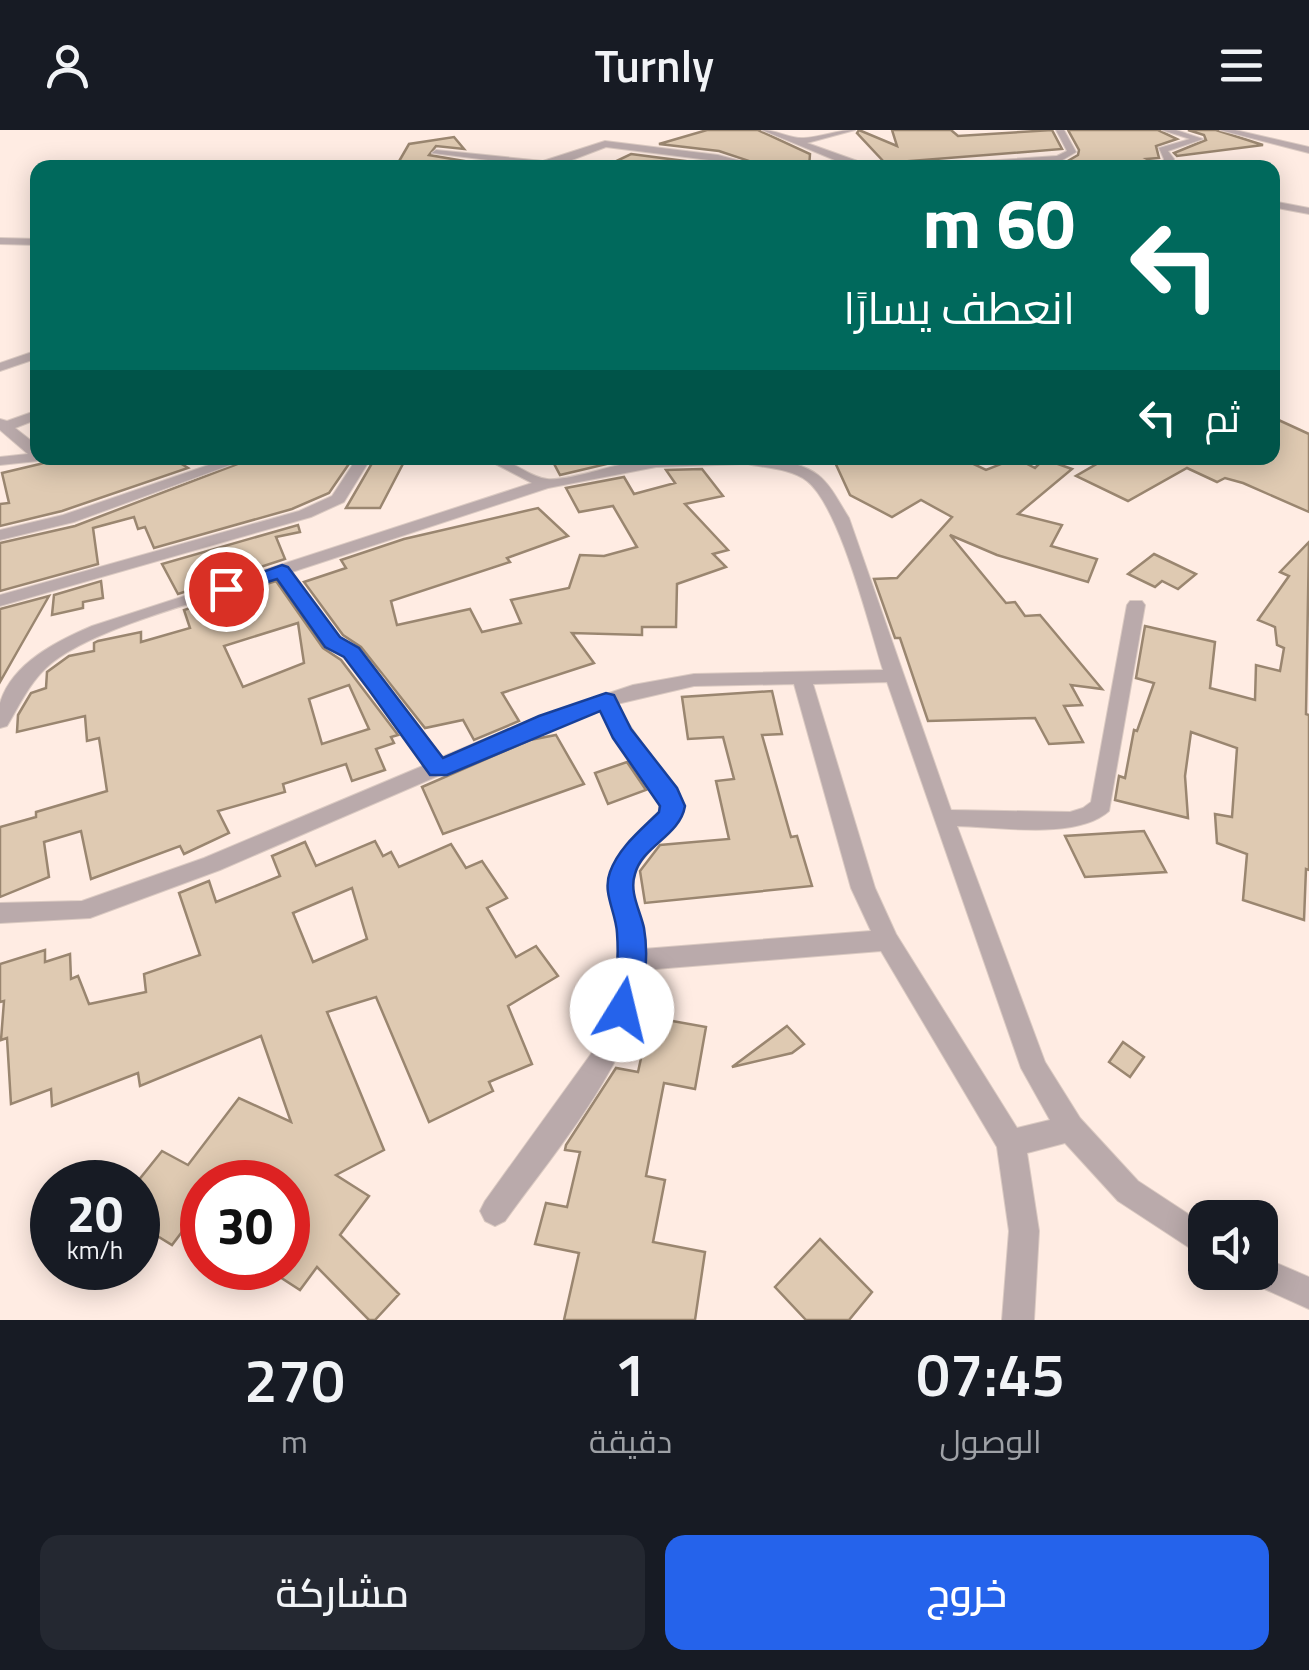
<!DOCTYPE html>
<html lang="ar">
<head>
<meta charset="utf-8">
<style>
  body { margin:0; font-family:"Titillium Web",Cairo,sans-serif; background:#242831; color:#f1f3f6; direction:rtl; height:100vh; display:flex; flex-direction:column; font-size:38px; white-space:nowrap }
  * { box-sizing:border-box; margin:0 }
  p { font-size:32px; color:#9ea1a6 }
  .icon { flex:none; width:55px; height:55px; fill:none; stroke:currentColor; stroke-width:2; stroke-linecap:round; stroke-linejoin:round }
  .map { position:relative; height:1190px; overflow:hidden; direction:ltr }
  .details { display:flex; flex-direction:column; background:#171b24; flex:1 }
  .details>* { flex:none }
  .top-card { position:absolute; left:30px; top:30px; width:1250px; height:305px; border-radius:20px; box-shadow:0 5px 25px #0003; direction:rtl; background:#00695c; color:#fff; overflow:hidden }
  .buttons { position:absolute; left:1188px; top:1070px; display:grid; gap:20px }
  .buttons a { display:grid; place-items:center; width:90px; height:90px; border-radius:20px; background:#171b24; box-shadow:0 5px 25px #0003; font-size:50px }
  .speed { position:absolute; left:30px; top:1030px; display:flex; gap:20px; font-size:50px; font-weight:700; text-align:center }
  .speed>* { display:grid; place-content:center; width:130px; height:130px; border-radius:50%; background:#171b24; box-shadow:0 5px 25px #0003; line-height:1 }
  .speed small { font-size:25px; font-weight:400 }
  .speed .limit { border:15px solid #d22; background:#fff; color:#111 }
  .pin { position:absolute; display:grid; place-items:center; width:85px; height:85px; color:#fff; margin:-42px; border:5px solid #fff; border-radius:50%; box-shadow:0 2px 10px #0007 }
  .me { position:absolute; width:110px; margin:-55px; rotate:9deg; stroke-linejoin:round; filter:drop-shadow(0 0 8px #0008) }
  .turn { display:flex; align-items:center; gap:35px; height:210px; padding:0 40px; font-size:45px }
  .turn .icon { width:130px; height:130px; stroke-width:2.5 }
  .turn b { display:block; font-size:70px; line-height:85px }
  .then { display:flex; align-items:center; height:95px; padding:0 40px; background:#0003; gap:20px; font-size:38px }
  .eta { display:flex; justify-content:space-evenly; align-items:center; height:170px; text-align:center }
  .eta b { font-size:60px; font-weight:600; line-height:70px }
  .button { display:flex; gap:20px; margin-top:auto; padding:20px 40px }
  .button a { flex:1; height:115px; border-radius:20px; background:#2563eb; color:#fff; font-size:40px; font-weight:600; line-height:115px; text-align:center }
  .button a+a { background:#242831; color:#f1f3f6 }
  header { display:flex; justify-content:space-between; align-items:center; height:130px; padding:0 40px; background:#171b24; font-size:45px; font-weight:600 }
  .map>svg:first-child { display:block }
</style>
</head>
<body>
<header><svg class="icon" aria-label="menu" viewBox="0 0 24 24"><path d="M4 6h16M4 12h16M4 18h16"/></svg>Turnly<svg class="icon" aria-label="person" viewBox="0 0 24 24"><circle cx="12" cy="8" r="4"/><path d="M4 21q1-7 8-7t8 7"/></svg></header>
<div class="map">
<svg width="1309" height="1190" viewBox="0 0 1309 1190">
  <rect width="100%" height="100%" fill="#ffece3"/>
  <g fill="#dfcab2" stroke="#9a8670" stroke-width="2.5" fill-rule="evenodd">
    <path d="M707,0H758L810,24L809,38H770L719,21L659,14Z"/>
    <path d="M859,0L897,16L892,0H951L958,6L1052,0L1062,19L885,33L857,3Z"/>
    <path d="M1068,0H1158L1177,9L1156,16L1159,28L1147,29L1155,33L1124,38H1007L1059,36L1078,25L1079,20Z"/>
    <path d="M1188,0H1216L1263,15L1177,26L1174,23L1206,10L1204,5Z"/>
    <path d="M454,7L464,19L436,16L429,25L476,33H398L409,14Z"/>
    <path d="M631,24L700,33L702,38H602Z"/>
    <path d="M1272,287L1309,304V382L1243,353L1225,348L1217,352L1187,338L1128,371L1076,346L1107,328H1272Z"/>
    <path d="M65,328H172L188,338L62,381L0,396V374L9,373L2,343Z"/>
    <path d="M253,328H353L329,363L292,379L154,418L145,397L138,399L134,387L93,398L98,434L0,461V413L75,396Z"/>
    <path d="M375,328H406L380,378H346Z"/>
    <path d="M551,328H612L615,332L560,345Z"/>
    <path d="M833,328H961L986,340L1016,328L1035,338L1044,329L1072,339L1018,384L1062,395L1051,416L1097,429L1088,452L997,425L950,405L1006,473L1015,472L1025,486L1040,485L1102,559L1071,555L1082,575L1064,576L1083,612L1049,614L1035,588L928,591L900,508H895L874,449L897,448L952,387L921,370L892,387L850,365Z"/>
    <path d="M702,339L723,366L685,374L728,420L713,424L726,437L677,454L676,497H642V505L572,503L594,533L502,563L519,591L474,610L463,590L425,598L361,517L343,505L304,452L346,438L341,430L404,409L538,378L568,406L507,428L510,432L391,471L397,495L470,479L482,502L521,493L511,470L569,458L580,425L604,426L637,417L613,376L579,382L566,358L624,347L634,364L675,353L666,340Z"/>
    <path d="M298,395L300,402L276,407L285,429L178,464L162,434Z"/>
    <path d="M1309,412L1306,584L1309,585V740L1306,739L1304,790L1243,770L1247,724L1217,713L1215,684L1232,687L1237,618L1191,602L1185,646L1188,688L1115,670L1119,646L1125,648L1134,600L1137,601L1154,553L1136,548L1145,496L1215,512L1210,558L1255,570L1256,535L1280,541L1284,518L1277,515L1275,497L1258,490L1289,446L1280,442Z"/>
    <path d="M1154,424L1196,444L1178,459L1162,451L1155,457L1128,444Z"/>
    <path d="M101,451L103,468L83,472V478L52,485L54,465Z"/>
    <path d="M276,451L323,518L341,530L398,605L391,607L394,613L376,619L385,640L352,651L346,634L283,654L285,662L218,681L229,703L184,724L180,716L91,749L81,701L44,712L49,747L0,767V697L36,687V682L107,661L99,608L87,611L85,586L17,602L18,585L31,563L46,558L47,542L69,526L94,521V513L98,511L141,502V512L190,498L184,480ZM298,493L304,533L243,557L224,516ZM349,555L369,599L322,614L309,569Z"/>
    <path d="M49,466L21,515L0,552V479Z"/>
    <path d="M772,561L782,604L762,605L791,707L797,706L812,756L645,773L640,741L660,715L729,709L716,651L734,649L723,607L688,609L682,567Z"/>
    <path d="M556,605L584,654L443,704L422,657L530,610Z"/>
    <path d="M627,632L646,660L608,674L595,643Z"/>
    <path d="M1144,701L1166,742L1085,747L1065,706Z"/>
    <path d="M375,711L383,726L391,722L399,737L451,714L466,738L482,731L507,768L487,778L516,827L536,816L558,846L508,876L532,934L489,952L493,961L429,992L376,867L327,882L384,1020L336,1045L369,1066L340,1105L399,1164L375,1190H369L317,1137L300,1160L266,1138H288V1052H202V1097L191,1090L172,1115L138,1094V1051L162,1021L188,1035L239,968L291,992L261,906L140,956L138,943L52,976L51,959L11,974L7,908L1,910L4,871L0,872V834L45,820V832L70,824L71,849L78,846L89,874L146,862L144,844L200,825L179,763L209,751L216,772L280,746L272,726L305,712L316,736ZM352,758L367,809L313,832L293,783Z"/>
    <path d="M650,887L706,897L695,959L664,953L646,1046L665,1050L653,1112L705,1122L695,1190H564L579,1123L535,1114L546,1073L567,1077L580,1022L565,1020L566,1015L616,938L638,942Z"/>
    <path d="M787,896L804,914L792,923L732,937Z"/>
    <path d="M1123,912L1144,927L1130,947L1109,932Z"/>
    <path d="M820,1109L872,1162L849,1190H806L775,1157Z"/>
  </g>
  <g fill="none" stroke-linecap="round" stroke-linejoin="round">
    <g stroke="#dbcac2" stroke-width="2">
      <g id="street">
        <path d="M762,0C776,0 791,9 804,8C821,7 837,0 855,0L807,13L877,38L842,33Z"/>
        <path d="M1056,0H1064L1076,22L1059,32L881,38L1057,26L1067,21Z"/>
        <path d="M1162,0H1176L1203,9L1168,21L1174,29L1170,38H1161L1164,29L1159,18L1190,9Z"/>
        <path d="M1220,0H1235L1309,17V23Z"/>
        <path d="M605,11L718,25L767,38C747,38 726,28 708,37L703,34L709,30L606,17L564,33L543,37L432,23L436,20L543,31Z"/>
        <path d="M1272,71L1309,78V84L1272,77Z"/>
        <path d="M0,108L38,109V115L0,114Z"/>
        <path d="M38,220V228L0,241V233Z"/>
        <path d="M38,280V289L15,298L38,316V328H45L38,331L0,335V327L28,324L0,300V289L7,291Z"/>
        <path d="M229,328H249L74,392L0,410V400L63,385Z"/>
        <path d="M357,328H371L344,372L311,387L0,476V465L299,381L332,366Z"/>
        <path d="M484,328C512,326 524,346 547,349C564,351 598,340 615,336C662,327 779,315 818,345C831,355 840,374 849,388L951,680L1070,682L1083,678L1091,672L1127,475L1130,471H1142L1145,475L1109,681C1077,710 999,697 957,696L1045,932L1080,988L1138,1051L1205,1095V1128L1118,1071L1065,1013L1027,1023L1039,1101L1034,1190H1002L1009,1101L997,1017L881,821L643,840C642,922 552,1025 505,1091L495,1096L485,1091L480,1081L485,1071L591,924C611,886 626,840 618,797C615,779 605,761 611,743C619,719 642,701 660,683L658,667L614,608L600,579L554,596L220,740L90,788L0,793V773L82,771L204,728L425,635L344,527L326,516L278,447C219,466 88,498 46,538C29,554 19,576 7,596L0,598C0,591 0,580 0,573C12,533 57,511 92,496L532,353ZM747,334C766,338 792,339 807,351C840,377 869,496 883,540L694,544L633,555L540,586L442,627L384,549L358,519L340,508L292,442L548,358L656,337ZM887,552L1021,938L1050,990L1017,998L896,804L875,758L813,554ZM794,554L851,758L871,801L643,819C643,799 635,783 633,764C628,728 666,712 682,685C676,646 636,613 617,574L694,556Z"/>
        <path d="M1260,1126L1309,1147V1179L1249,1152L1245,1142H1260Z"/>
      </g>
    </g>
    <use href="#street" fill="#baaaab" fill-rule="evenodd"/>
  </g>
  <path fill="#2563eb" stroke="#184099" stroke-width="2.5" d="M282,435L288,437L340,507L359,518L443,628L539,586L606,563L614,565L631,599L677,658L685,676C680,706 642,716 635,744C629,762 640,780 644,798C649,827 645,862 633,890L622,893L612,890L608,880C617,856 619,830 617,803C616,782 602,763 610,742C619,717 641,700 659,682L660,676L613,608L600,581L447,645H430L369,560L344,527L325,517L277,449L226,465L216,459Z"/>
</svg>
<div class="buttons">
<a><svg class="icon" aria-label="sound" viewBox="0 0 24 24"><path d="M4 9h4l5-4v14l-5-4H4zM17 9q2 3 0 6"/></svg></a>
</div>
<div class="speed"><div>20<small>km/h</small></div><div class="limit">30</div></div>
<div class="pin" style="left:226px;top:459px;background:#d93025"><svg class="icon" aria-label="arrive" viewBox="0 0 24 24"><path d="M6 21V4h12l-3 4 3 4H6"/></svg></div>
<svg class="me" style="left:622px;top:880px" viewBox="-20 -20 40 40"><circle r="19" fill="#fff"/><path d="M0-13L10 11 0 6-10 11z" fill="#2563eb"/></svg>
<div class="top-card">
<div class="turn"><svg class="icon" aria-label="left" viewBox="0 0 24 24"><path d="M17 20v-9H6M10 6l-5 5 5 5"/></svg><div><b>60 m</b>انعطف يسارًا</div></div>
<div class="then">ثم<svg class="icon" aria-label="left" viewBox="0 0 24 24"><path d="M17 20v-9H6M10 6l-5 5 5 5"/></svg></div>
</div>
</div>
<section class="details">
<div class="eta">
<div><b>07:45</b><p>الوصول</p></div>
<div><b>1</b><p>دقيقة</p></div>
<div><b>270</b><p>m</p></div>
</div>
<div class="button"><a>خروج</a><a>مشاركة</a></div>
</section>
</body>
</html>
